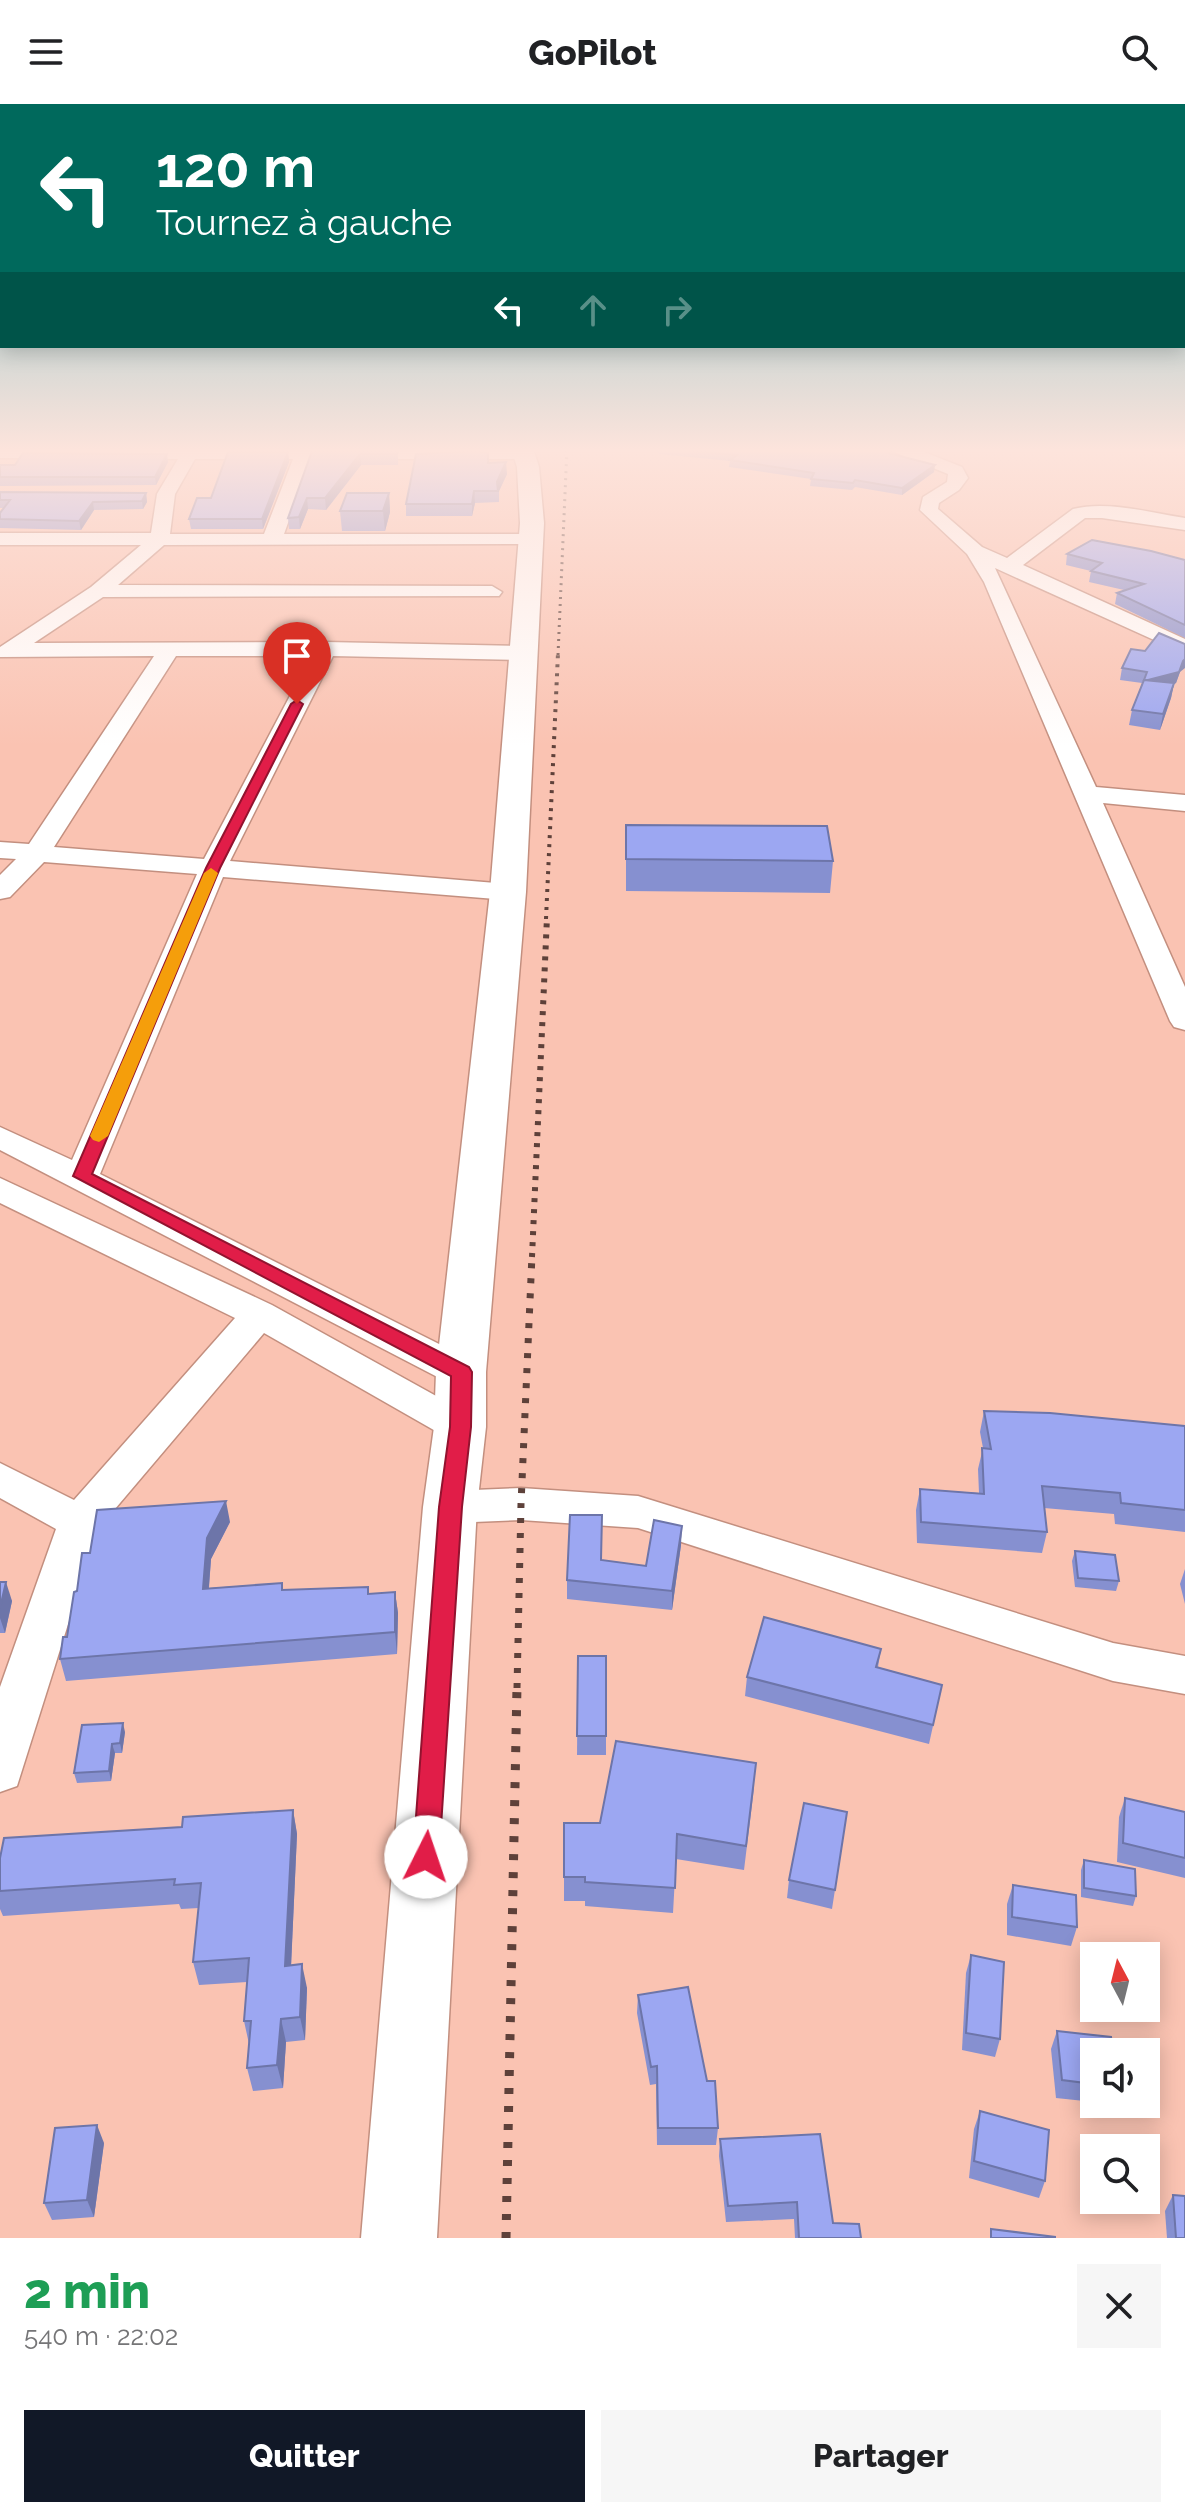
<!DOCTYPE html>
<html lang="fr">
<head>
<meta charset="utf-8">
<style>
  body { margin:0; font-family:Raleway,sans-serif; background:#f6f6f6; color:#202124; height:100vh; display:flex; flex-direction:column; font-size:30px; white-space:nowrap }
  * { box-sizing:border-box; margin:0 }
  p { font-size:26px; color:#757577 }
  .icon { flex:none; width:44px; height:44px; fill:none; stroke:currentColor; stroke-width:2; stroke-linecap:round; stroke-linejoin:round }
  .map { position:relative; height:2134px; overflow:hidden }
  .side { display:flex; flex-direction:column; background:#fff; flex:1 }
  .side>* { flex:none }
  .hud { position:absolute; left:0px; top:0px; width:1186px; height:244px; box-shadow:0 4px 20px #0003; background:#00695c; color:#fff; overflow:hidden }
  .needle { width:52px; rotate:353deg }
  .tools { position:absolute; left:1080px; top:1838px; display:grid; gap:16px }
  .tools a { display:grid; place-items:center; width:80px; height:80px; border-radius:0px; background:#fff; box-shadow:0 4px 20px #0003; font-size:40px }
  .pin { position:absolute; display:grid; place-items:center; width:68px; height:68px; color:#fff; margin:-82px -34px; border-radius:50% 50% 50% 0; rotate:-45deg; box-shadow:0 0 8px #0007 }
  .pin .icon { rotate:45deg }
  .me { position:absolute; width:88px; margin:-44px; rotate:4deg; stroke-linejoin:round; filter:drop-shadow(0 0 6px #0008) }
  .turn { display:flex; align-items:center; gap:28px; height:168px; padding:0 24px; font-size:36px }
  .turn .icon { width:104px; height:104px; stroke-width:2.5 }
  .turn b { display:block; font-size:56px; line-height:68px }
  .lanes { display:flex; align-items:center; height:76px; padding:0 24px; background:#0003; justify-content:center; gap:40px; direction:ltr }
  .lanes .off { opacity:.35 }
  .round { display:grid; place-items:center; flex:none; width:84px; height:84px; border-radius:0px; background:#f6f6f6 }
  .summary { display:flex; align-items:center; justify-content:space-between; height:136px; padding:0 24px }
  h1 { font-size:48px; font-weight:800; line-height:60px; color:#1e9e55 }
  .button { display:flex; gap:16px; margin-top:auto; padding:16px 24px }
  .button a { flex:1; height:92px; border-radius:0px; background:#111827; color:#fff; font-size:32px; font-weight:800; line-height:92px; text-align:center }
  .button a+a { background:#f6f6f6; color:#202124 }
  header { display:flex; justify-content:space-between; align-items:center; height:104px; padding:0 24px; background:#fff; font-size:36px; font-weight:800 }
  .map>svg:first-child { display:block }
</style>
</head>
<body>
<header><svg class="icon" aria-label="menu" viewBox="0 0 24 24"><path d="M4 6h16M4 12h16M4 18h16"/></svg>GoPilot<svg class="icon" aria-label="search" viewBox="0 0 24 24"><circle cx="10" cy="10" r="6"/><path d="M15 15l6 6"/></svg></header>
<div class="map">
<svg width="1185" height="2134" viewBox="0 0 1185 2134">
  <rect width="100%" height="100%" fill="#fac3b2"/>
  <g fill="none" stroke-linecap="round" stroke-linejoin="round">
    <g stroke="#c38f7f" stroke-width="3">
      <g id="minor">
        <path d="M0,344L525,345L534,350L525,355H311L284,430H532L539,432L542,436L539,440L164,441L118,481L492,482L502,488L499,492L103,493L34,539L325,538L523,542L534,549L523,556L333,552L230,757L508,780L518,782L522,788L518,794L508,796L223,773L100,1070L475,1258L480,1268L475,1278L461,1282L447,1278L0,1046V1023L72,1056L197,770L44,758L10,793L0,795V771L16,755L0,754V738L29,740L154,552L0,553V543L91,483L141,441H0V429H151L157,390L178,355L0,354ZM195,355H293L264,430H170L175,390ZM176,552H311L204,755L54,743Z"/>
        <path d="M892,344H914L962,363L968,374L959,386L939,399L938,405L982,443L1007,454L1073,405C1108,396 1150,409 1185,414V426L1102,414H1085L1023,461L1185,535V550L995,464L1096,683L1185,691V707L1103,699L1185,883V926L1174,923L1170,917L984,478L967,450L920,406L923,393L947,378L948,370L894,348Z"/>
        <path d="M0,1074L272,1201L474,1313L480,1323L474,1333L460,1338L446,1333L264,1229L98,1425L17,1682L0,1688V1583L56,1425L0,1394V1359L74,1396L235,1214L0,1099Z"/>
        <path d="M521,1384L638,1392L1113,1539L1185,1552V1590L1113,1577L638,1424L521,1416L450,1419L435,1414L429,1403L435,1392L450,1387Z"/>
      </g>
    </g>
    <g stroke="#c38f7f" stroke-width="3">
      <path id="highway" d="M511,344H533L539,363L544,419L526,788L486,1268V1323L477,1403L437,2134H361L423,1403L434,1323L436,1268L490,788L520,419L517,363Z"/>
    </g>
    <use href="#minor" fill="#fff" fill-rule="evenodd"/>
    <use href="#highway" fill="#fff" fill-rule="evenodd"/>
    <path stroke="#5e413a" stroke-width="3" stroke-dasharray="2 5" stroke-linecap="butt" d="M558,551L567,344"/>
    <path stroke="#5e413a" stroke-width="4" stroke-dasharray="3 6" stroke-linecap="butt" d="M546,815L558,549"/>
    <path stroke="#5e413a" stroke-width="6" stroke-dasharray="4 7" stroke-linecap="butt" d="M532,1153L547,813"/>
    <path stroke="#5e413a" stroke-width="7" stroke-dasharray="5 10" stroke-linecap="butt" d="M517,1584L521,1400L532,1151"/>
    <path stroke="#5e413a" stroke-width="9" stroke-dasharray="6 12" stroke-linecap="butt" d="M506,2134L517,1582"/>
  </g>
  <g fill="#8690d0">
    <path d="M654,344H894L896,345L895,351L934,368L902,391L855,383L852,386L810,382L811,375L729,363L730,357L659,350Z"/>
    <path d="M312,347H398V361H361L326,406L308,405L300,425H289L288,414Z"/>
    <path d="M288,348L289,358L263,425H191L189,415L211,394Z"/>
    <path d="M168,358L156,381L0,382V361Z"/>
    <path d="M489,359L507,370L499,387V398L475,399L472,412H406V400Z"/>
    <path d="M0,388L146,389L147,398L143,405L94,406L81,426L0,424V409L4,404H0Z"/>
    <path d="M389,389L390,408L385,427H342L340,407Z"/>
    <path d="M1067,450L1185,456V534L1115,500L1117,489L1124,486L1089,478L1091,467L1066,461Z"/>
    <path d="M1145,547L1180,568L1176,579L1174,580L1171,594L1160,626L1129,621L1132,606L1142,579L1120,576L1122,564Z"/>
    <path d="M626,721L833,757L830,789L626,787Z"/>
    <path d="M984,1307L1185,1322V1428L1115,1420L1114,1410L1044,1404L1047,1428L1042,1449L917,1439L916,1406L920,1385L979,1389L978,1365L983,1344L980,1328Z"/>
    <path d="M230,1418L211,1455L209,1484L282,1479L283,1486L368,1483L369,1490L395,1488L398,1509L397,1550L66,1577L60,1555L67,1533L77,1487L90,1449Z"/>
    <path d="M681,1441L672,1506L567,1495V1476L601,1456L646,1462Z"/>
    <path d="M1075,1447L1119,1477L1116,1487L1075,1483L1072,1457Z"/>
    <path d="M1185,1465V1500L1180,1480Z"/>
    <path d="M0,1478L12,1497L5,1529H0Z"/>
    <path d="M881,1545L878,1563L942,1581L929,1640L745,1592L747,1573Z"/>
    <path d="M578,1552H606V1651H577Z"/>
    <path d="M125,1628L122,1649H115L111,1677L77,1679L74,1669Z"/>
    <path d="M754,1684L744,1766L676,1755L673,1809L585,1802V1797H564V1719H600Z"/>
    <path d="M1125,1694L1185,1708V1774L1117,1758L1119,1713Z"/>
    <path d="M293,1706L297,1730L291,1861L307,1884L305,1936L286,1938L283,1984L253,1987L247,1964L249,1940L244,1917L247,1878L199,1881L193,1858L199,1804L181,1805L179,1800L3,1812L0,1805V1754L182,1723Z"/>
    <path d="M847,1708L832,1805L787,1794L789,1776Z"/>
    <path d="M1084,1756L1136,1792L1133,1802L1081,1793V1766Z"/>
    <path d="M1013,1781L1077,1823L1071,1842L1007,1831V1800Z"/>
    <path d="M971,1851L1000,1935L995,1953L962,1946L966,1869Z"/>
    <path d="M638,1891L707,1977L718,2024L716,2041H657L656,1980L650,1981L637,1909Z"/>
    <path d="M1057,1927L1094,1948V1998L1056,1994L1051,1945Z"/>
    <path d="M980,2007L1045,2077L1039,2094L969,2074L974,2025Z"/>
    <path d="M720,2035L833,2119L861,2134H795L794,2115L726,2118L719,2052Z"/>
    <path d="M104,2039L94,2113L52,2116L44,2099Z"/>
    <path d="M1173,2091L1185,2134H1167L1165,2107Z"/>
  </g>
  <g fill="#6d75a9">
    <path d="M288,348L289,358L263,425L262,415Z"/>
    <path d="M167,350L168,358L156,381L155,373Z"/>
    <path d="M360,350L361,361L326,406L325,394Z"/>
    <path d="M506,358L507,370L499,387L497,378Z"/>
    <path d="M935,361L934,368L902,391V384Z"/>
    <path d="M474,387L475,399L472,412V400Z"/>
    <path d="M146,389L147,398L143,405L142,397Z"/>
    <path d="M389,389L390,408L385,427L383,407Z"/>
    <path d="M307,394L308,405L300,425L299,413Z"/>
    <path d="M93,398L94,406L81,426L79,417Z"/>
    <path d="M1185,555V564L1180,568L1176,579L1174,580L1171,594L1160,626L1163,610L1144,577Z"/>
    <path d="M226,1397L230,1418L211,1455L207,1506L203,1485L207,1434Z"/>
    <path d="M682,1422L681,1441L672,1506V1487Z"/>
    <path d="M6,1478L12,1497L5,1529L0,1514V1504Z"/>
    <path d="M395,1488L398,1509L397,1550L395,1528Z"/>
    <path d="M123,1619L125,1628L122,1649L120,1639Z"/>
    <path d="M112,1640L115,1649L111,1677L109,1667Z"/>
    <path d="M293,1706L297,1730L290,1885L285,1862Z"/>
    <path d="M302,1860L307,1884L305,1936L300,1913Z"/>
    <path d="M281,1915L286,1938L283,1984L277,1961Z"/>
    <path d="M97,2021L104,2039L94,2113L87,2096Z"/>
  </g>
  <g fill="#9ca7f2" stroke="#6d75a9" stroke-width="2">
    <path d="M658,344H894L896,345L888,349L935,361L902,384L855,376L853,379L811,375L814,369L730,356L737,351Z"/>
    <path d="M312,347H398L397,350H360L325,394H307L299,413L288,414Z"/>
    <path d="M476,347L488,349V359L506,358L497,378L498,387H474L472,400H406L416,350Z"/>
    <path d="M228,348H288L262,415H189L197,394H211Z"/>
    <path d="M23,349L167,350L155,373H0V361H15Z"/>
    <path d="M0,388L146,389L142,397L93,398L79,417L0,415V409L10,396H0Z"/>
    <path d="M347,389H389L383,407H340Z"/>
    <path d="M1092,436L1151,447L1185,456V521L1117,489L1144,480L1091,467L1102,459L1067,450Z"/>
    <path d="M1159,529L1185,540V555L1183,557L1179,568L1148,576H1144L1147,568L1122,564L1131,545L1145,547Z"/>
    <path d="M1144,576L1174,579L1163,610L1132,606Z"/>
    <path d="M626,721L827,722L833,757L626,755Z"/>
    <path d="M984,1307L1050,1309L1185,1322V1406L1121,1399L1120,1389L1042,1382L1047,1428L921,1418L920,1385L984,1390L982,1344L991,1345Z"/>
    <path d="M226,1397L207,1434L203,1485L282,1479V1486L368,1483V1490L395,1488V1528L60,1555L63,1533H67L74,1488L77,1487L82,1449H90L97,1406Z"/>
    <path d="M570,1411H602L601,1456L646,1462L654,1416L682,1422L672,1487L567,1476Z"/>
    <path d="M1075,1447L1115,1451L1119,1477L1078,1474Z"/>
    <path d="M0,1478H6L0,1504Z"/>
    <path d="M764,1513L881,1545L876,1563L942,1581L933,1621L747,1573Z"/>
    <path d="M578,1552H606V1632H577Z"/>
    <path d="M123,1619L120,1639L112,1640L109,1667L74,1669L82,1621Z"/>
    <path d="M616,1637L756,1659L746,1742L677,1730L675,1784L585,1778V1773H564V1719H600Z"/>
    <path d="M1125,1694L1185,1708V1754L1123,1739Z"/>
    <path d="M804,1699L847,1708L835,1786L789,1776Z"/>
    <path d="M293,1706L285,1862L302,1860L300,1913L281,1915L277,1961L247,1964L251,1917H244L249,1854L193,1858L201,1779L174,1781L175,1775L0,1787V1754L4,1734L182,1723L183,1713Z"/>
    <path d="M1084,1756L1135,1765L1136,1792L1084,1784Z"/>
    <path d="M1013,1781L1076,1791L1077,1823L1012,1813Z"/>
    <path d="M971,1851L1004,1858L1000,1935L966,1929Z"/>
    <path d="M688,1883L707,1977H715L718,2024H658L657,1962L651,1963L638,1891Z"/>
    <path d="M1057,1927L1111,1933L1113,1948H1094V1980L1062,1976Z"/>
    <path d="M980,2007L1049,2026L1045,2077L974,2057Z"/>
    <path d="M97,2021L87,2096L44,2099L55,2024Z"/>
    <path d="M820,2030L833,2119L859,2120L861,2134H799L797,2098L728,2102L720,2035Z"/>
    <path d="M1173,2091L1185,2092V2134H1176Z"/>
    <path d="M991,2125L1055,2133V2134H991Z"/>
  </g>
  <linearGradient id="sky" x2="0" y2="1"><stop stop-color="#6ebbc2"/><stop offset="0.54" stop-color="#fde4dc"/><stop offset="1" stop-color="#fde4dc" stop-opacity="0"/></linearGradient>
  <rect width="1185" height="642" fill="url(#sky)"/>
  <path fill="#e11d48" stroke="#92132f" stroke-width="2" d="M297,596L303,600L220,764L92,1070L469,1263L472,1268L471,1323L462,1403L439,1753L435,1762L426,1765L417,1762L413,1753L439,1403L450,1323L451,1272L73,1072L206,764L291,600Z"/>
  <path fill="#f59e0b" d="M211,764L218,769L108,1032L99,1038L93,1036L90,1032L204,769Z"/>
</svg>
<div class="tools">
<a><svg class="needle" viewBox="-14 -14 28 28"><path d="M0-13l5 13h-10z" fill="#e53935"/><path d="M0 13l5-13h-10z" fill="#757577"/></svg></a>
<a><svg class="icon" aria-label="sound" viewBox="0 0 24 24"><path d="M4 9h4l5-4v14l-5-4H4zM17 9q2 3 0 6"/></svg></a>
<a><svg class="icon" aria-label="search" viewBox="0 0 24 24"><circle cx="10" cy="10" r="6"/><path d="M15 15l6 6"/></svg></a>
</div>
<div class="pin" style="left:297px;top:600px;background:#d93025"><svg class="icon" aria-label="arrive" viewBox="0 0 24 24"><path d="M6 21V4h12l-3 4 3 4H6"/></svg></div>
<svg class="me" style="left:426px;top:1753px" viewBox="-20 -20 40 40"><circle r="19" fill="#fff"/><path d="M0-13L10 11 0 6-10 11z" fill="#e11d48"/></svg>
<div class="hud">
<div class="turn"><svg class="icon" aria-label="left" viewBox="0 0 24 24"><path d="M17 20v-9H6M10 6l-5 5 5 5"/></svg><div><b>120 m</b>Tournez à gauche</div></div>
<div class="lanes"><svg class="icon" aria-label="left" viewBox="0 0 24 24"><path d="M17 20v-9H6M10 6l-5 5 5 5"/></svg><svg class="icon off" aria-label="ahead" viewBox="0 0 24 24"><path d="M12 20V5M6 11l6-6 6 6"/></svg><svg class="icon off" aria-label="right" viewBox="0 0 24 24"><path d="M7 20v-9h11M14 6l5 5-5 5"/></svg></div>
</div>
</div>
<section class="side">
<div class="summary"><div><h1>2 min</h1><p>540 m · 22:02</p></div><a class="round"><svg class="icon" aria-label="close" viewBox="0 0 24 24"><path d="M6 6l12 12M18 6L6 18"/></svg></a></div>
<div class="button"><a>Quitter</a><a>Partager</a></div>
</section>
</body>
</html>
